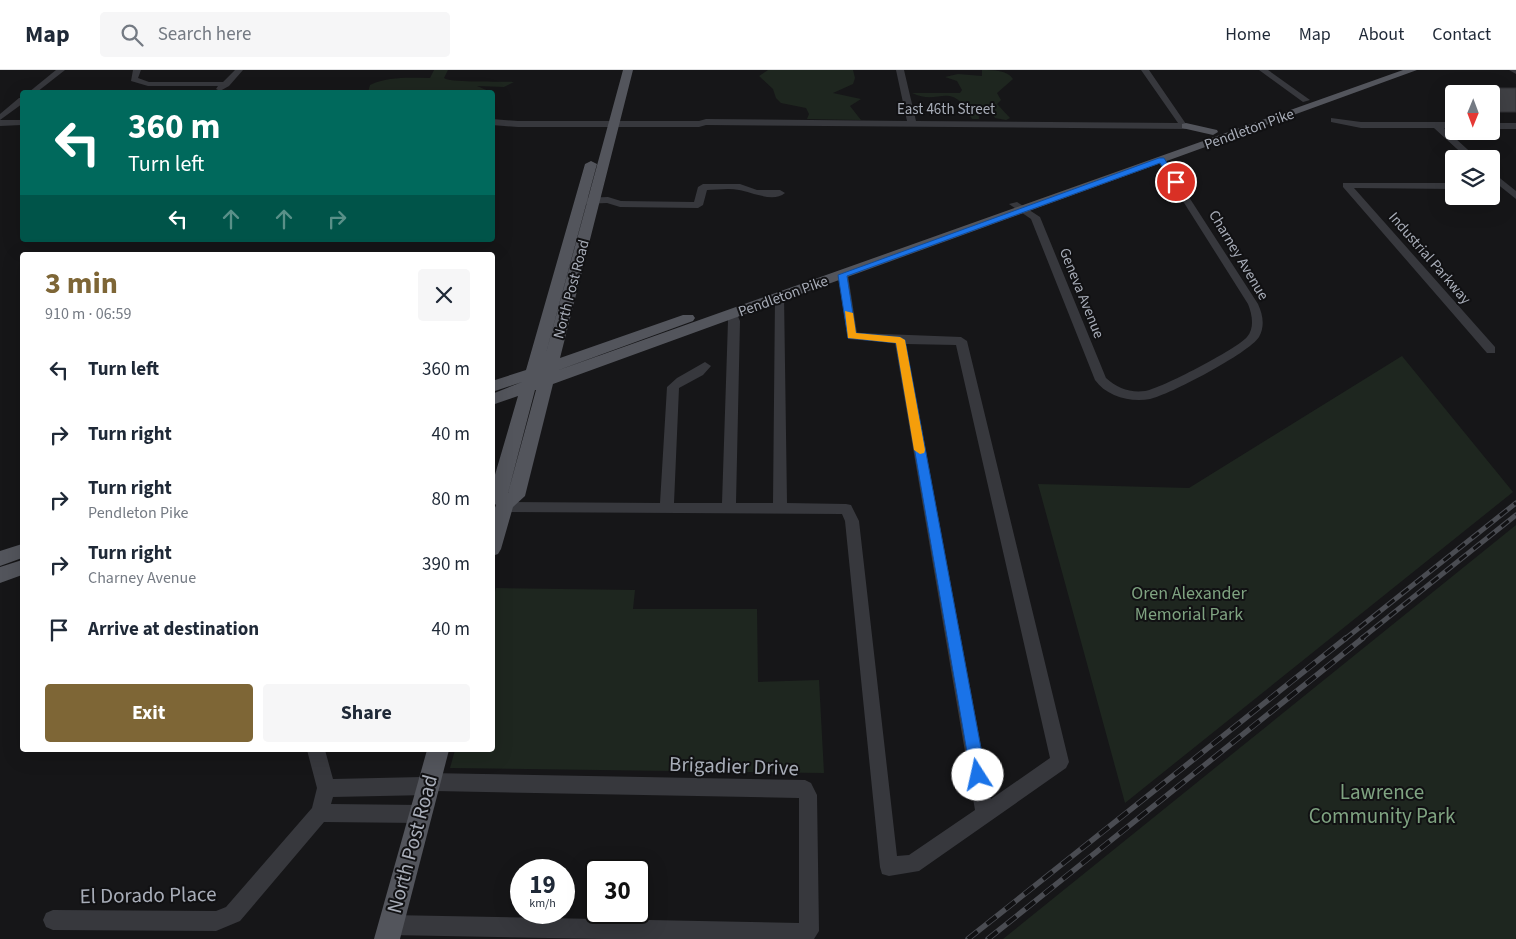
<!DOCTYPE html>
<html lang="en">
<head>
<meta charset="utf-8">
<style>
  body { margin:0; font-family:"Source Sans 3",sans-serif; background:#f6f6f7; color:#1f2937; height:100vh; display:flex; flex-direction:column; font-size:19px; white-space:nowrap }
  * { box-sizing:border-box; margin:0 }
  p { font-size:16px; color:#747a83 }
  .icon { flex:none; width:28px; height:28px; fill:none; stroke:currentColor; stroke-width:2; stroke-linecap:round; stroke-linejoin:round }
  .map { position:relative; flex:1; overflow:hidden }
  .drawer { position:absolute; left:20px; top:182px; width:475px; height:500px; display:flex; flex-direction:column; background:#fff; border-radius:5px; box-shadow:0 5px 20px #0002 }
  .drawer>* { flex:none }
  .banner { position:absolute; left:20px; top:20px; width:475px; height:152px; border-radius:5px; box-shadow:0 5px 20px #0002; background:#00695c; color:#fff; overflow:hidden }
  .needle { width:32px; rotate:181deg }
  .controls { position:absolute; left:1445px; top:15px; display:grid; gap:10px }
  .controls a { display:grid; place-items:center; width:55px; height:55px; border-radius:5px; background:#fff; box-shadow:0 5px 20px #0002; font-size:25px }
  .speed { position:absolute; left:510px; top:789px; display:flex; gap:10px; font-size:25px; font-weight:700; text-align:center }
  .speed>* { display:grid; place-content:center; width:65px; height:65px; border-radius:50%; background:#fff; box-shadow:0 5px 20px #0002; line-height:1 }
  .speed small { font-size:12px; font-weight:400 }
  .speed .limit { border:2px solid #111; border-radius:8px; background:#fff; color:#111 }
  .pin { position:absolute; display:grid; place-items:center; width:42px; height:42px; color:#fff; margin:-21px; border:2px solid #fff; border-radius:50%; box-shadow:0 1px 5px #0007 }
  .me { position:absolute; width:55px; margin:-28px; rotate:350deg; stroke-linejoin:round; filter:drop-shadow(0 0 4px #0008) }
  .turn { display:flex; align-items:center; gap:18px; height:105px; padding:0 25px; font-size:22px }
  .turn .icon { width:65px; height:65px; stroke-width:2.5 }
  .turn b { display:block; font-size:35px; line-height:42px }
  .lanes { display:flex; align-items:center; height:48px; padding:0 25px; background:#0003; justify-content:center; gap:25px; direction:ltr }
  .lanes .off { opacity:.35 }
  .round { display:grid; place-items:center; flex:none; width:52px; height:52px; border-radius:5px; background:#f6f6f7 }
  .summary { display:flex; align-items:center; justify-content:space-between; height:85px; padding:0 25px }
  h1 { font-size:30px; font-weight:700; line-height:38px; color:#7e6636 }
  .cta { display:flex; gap:10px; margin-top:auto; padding:10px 25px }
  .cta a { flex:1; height:58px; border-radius:5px; background:#7e6636; color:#fff; font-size:20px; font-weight:700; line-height:58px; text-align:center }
  .cta a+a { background:#f6f6f7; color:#1f2937 }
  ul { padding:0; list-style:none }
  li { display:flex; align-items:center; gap:15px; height:65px; padding:0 25px }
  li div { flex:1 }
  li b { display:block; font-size:19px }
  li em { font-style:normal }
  header { display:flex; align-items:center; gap:30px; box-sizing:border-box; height:70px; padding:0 25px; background:#fff; border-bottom:1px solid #e0e1e3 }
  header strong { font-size:24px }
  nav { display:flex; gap:28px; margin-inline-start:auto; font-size:18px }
  .search { width:350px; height:45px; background:#f6f6f7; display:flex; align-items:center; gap:12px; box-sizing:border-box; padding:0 18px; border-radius:5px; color:#747a83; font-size:19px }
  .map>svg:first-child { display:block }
</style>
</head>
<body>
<header>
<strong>Map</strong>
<div class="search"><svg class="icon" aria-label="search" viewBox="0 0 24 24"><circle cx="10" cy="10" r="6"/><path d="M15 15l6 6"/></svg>Search here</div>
<nav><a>Home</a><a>Map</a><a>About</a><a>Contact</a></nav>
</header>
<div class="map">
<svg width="1516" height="869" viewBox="0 0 1516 869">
  <rect width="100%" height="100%" fill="#161618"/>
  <g fill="#1e261f">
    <path d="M434,0H448L444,8C449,13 502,11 514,12L504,17L477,16L491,22H368L370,15C389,6 410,8 430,8Z"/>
    <path d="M768,0H853L855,8L853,14L833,23L861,29L850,36L861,50L807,49L809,44L806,38L781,33L776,28L773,19L759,6Z"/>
    <path d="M982,0C994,0 1007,0 1013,9L997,23L1001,30L997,34L1010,48L1006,50L995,48L992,42L985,37H978L979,49H972C951,8 940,37 912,23H960L962,20L957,11L945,7L958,4L982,6Z"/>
    <path d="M1402,286L1513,422L1125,733L1038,414L1189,418Z"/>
    <path d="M1516,455V869H1003Z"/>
    <path d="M496,518L635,520L633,539H757L758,612L819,610L824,703L450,698L455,680H492V533Z"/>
  </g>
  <path fill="#404145" stroke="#303034" d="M1491,18H1516V42H1500L1491,35Z"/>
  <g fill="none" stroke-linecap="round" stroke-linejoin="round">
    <g fill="#37383d" fill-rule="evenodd">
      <path d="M56,0H65L37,22H29Z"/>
      <path d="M133,0H141L138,8L149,12H223L235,0H243L229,16L220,21L216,19L218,16H148L131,11Z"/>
      <path d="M896,0H904L916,51L1178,53L1141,0H1149L1186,54L1190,56L1186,59L706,55L699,57H518L492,55V49L518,51H699L706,49L907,51Z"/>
      <path d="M1259,0H1268L1310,30L1303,32Z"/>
      <path d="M1509,0H1516V4Z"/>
      <path d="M19,28H22V34L0,50V44Z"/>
      <path d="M1331,48L1361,52H1454V58H1444L1478,89H1468L1434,58H1361L1331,52Z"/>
      <path d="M0,50H22V55L0,56Z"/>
      <rect x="1491" y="53" width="25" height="6"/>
      <path d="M1161,87L1165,90L1258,234C1263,245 1265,256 1259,267C1249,283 1169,325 1150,329C1131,333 1106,326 1095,310L1031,149L1009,134L1017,132L1040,147L1106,308C1117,318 1130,323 1145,321C1160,319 1237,279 1247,267C1255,258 1252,244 1248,234L1157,90Z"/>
      <path d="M1491,101L1516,121V129L1491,109Z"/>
      <path d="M1343,113H1454V119L1354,118L1495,277V283H1487L1343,117Z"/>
      <path d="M703,114H740L757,120H780L785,123C773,133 752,122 739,120C729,118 717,120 707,120L703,135L698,138L620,137L607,133L582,134L577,131L582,128L608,127L621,131L694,132L698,117Z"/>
      <path d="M843,202L848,205L857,263L961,267L967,271L1069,692L1066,698L919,801L889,806L882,804L880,797L845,451L842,444L504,442L499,441L497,437L499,433L504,432L660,433L667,317L677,308L705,292L711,296L703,305L679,318L674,433H722L728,251L726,244L732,241L736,242L740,251L736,433H773L775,227L780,224L784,225L787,433L846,434L851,435L859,451L897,786L909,785L975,740L895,273L848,269L838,205ZM906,274L956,275L1050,688L991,729Z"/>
      <path d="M307,680H325L333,709L422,707L429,703L805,710L811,713L817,725L819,861L814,869H604L390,865L383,862L380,855L383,848L390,845L799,853V728L435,721L428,725L333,727L331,734L420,735L426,738L429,744L426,750L420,753L324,752L240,851L216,861L53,860L46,857L43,850L46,843L53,840L216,841L226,837L312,738L317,718Z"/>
    </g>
    <g fill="#53555c" fill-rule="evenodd">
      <path d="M623,0H633L560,288L683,245H693L695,248L693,251L556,301L1403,0H1417L553,314L525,426L513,437L501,479L498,484L492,486V446L496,435L492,431V415L518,326L492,335V324L522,312L492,322V311L526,300L585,94L591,91L597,94L543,294ZM535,320H536L508,423Z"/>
      <path d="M1186,53L1217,60L1218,62L1213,65L1182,58V54Z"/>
      <path d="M22,474V488L0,496V481Z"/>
      <path d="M22,490V505L0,513V497Z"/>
      <path d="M427,680H449L400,869H374Z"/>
    </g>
    <g stroke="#4a4c52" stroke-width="5">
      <g id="rail-far1">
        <path d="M1345,569L1516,433"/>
        <path d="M1361,569L1516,445"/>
      </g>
    </g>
    <g stroke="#4a4c52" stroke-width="5.5">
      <g id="rail">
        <path d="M968,869L1346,568"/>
        <path d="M988,869L1363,568"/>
      </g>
    </g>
    <use href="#rail-far1" stroke="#111113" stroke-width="3" stroke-dasharray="9" stroke-linecap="butt"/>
    <use href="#rail" stroke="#111113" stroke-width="4" stroke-dasharray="12" stroke-linecap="butt"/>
  </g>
  <path fill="#1a73e8" stroke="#114b97" d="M1159,88H1164L1179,112L1178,113H1173L1160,93L847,206L856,263L900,267L905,270L986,705L983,710L978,712L973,710L971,705L896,273L848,268L838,205Z"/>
  <path fill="#f59e0b" d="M845,241L853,243L856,263L900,267L905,270L925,380L924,383L920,384L914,380L896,273L848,268Z"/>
  <g text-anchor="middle" stroke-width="4" stroke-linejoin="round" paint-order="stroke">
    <g font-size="15" fill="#a8adb8" stroke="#111113">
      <text x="946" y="44">East 46th Street</text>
      <text transform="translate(1249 59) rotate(-20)" y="5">Pendleton Pike</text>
      <text transform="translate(1239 185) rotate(59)" y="5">Charney Avenue</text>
      <text transform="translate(1430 188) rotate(49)" y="5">Industrial Parkway</text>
      <text transform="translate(571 219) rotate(-75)" y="5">North Post Road</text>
      <text transform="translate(1082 223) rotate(68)" y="5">Geneva Avenue</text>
      <text transform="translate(783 226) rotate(-20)" y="5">Pendleton Pike</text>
    </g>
    <g font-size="18" fill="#7fa381" stroke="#111113">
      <text x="1189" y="529">Oren Alexander<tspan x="1189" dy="21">Memorial Park</tspan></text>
    </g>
    <g font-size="21" fill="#a8adb8" stroke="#111113">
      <text transform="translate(734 696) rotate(2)" y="7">Brigadier Drive</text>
      <text transform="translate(412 774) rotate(-75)" y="7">North Post Road</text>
      <text transform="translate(148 825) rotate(-1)" y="7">El Dorado Place</text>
    </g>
    <g font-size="21" fill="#7fa381" stroke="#111113">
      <text x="1382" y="729">Lawrence<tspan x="1382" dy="24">Community Park</tspan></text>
    </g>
  </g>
</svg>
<div class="controls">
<a><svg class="needle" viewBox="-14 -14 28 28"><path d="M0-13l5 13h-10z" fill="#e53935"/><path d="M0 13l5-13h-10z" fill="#747a83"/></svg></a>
<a><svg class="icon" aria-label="layers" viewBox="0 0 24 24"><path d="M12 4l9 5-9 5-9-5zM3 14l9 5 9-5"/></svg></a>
</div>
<div class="speed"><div>19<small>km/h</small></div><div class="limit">30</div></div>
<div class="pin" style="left:1176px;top:112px;background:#d93025"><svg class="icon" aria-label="arrive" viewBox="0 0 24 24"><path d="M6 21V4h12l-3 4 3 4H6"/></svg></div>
<svg class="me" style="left:978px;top:705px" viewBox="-20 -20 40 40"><circle r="19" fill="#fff"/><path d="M0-13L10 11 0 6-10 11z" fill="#1a73e8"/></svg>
<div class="banner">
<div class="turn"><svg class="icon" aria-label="left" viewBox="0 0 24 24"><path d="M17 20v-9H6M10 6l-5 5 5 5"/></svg><div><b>360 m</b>Turn left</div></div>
<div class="lanes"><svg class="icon" aria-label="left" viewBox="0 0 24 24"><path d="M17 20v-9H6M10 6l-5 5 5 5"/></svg><svg class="icon off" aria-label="ahead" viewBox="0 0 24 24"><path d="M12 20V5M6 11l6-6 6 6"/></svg><svg class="icon off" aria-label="ahead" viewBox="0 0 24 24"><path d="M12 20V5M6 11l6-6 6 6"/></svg><svg class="icon off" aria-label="right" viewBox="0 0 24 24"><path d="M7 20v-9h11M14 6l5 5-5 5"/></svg></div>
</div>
<section class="drawer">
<div class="summary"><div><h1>3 min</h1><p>910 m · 06:59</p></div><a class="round"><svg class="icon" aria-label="close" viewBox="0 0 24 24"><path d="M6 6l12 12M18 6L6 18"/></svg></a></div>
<ul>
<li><svg class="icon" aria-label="left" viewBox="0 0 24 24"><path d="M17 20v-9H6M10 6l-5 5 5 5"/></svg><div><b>Turn left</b></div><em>360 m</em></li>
<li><svg class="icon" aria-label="right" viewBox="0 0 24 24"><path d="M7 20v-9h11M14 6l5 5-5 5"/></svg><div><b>Turn right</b></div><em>40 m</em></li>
<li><svg class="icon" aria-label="right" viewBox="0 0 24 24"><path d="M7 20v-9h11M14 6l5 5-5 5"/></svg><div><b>Turn right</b><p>Pendleton Pike</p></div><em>80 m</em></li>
<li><svg class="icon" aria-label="right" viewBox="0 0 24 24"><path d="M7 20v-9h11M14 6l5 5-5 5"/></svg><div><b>Turn right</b><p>Charney Avenue</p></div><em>390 m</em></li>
<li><svg class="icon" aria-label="arrive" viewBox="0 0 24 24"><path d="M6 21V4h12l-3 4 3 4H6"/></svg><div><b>Arrive at destination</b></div><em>40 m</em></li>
</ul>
<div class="cta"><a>Exit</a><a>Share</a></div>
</section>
</div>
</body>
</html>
